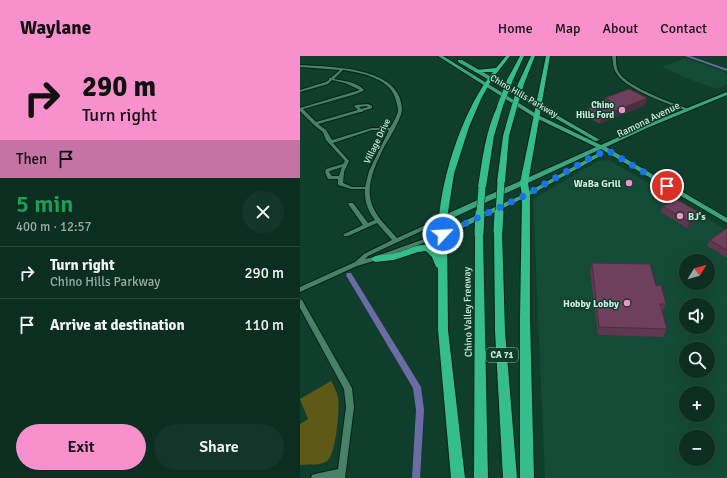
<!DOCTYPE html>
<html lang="en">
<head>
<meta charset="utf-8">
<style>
  body { margin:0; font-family:Signika,sans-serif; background:#14362a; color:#f1f3f6; height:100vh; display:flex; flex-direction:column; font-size:15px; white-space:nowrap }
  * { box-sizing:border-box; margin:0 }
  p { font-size:13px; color:#9aa8a5 }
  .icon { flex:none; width:22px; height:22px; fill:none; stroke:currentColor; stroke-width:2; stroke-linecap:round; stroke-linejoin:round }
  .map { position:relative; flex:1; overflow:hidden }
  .panel { display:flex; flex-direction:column; background:#0b2e21; width:300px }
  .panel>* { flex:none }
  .guide { background:#f790cd; color:#111; overflow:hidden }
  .needle { width:26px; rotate:53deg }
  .tools { position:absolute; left:379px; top:198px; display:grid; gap:8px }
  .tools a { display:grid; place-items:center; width:36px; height:36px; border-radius:50%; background:#0b2e21; box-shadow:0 4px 16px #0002,0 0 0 1px #2b4a3f; font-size:20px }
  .pin { position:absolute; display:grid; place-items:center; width:34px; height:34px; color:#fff; margin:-17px; border:2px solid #fff; border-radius:50%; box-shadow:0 1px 4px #0007 }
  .me { position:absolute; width:44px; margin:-22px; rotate:65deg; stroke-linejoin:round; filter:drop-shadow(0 0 3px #0008) }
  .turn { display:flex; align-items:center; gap:14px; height:84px; padding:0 16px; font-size:18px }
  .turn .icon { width:52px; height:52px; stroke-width:2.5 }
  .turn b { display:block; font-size:28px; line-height:34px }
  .then { display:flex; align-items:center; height:38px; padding:0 16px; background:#0003; gap:8px; font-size:15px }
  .round { display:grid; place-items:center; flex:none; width:42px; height:42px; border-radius:21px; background:#14362a }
  .summary { display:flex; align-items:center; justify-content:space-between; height:68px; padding:0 16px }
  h1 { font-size:24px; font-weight:600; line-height:30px; color:#1e9e55 }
  .cta { display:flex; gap:8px; margin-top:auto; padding:8px 16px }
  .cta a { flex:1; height:46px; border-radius:24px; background:#f790cd; color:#111; font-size:16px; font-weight:600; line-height:46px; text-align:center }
  .cta a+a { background:#14362a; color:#f1f3f6 }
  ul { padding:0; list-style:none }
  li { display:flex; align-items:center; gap:12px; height:52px; padding:0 16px; border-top:1px solid #2b4a3f }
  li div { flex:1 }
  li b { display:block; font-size:15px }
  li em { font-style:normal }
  header { display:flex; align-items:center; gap:24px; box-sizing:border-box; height:56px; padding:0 20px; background:#f790cd; color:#111 }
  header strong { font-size:19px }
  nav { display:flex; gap:22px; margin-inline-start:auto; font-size:14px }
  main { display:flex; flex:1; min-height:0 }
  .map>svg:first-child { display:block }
</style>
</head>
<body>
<header>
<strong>Waylane</strong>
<nav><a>Home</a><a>Map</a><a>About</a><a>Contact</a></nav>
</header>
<main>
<section class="panel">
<div class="guide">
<div class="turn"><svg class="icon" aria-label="right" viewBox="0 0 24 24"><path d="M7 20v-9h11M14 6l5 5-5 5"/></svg><div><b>290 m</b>Turn right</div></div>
<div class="then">Then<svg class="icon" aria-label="arrive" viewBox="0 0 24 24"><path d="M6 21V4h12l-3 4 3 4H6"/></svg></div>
</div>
<div class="summary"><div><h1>5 min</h1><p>400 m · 12:57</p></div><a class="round"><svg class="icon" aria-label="close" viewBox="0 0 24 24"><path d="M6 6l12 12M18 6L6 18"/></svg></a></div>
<ul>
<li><svg class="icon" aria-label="right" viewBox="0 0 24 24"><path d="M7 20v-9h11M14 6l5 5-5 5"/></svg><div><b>Turn right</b><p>Chino Hills Parkway</p></div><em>290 m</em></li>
<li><svg class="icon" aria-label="arrive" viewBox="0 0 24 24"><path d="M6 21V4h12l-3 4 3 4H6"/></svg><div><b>Arrive at destination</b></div><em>110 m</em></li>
</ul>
<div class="cta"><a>Exit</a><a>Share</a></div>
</section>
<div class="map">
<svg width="427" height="422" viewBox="0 0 427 422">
  <rect width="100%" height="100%" fill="#0f3e2c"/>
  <g fill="#144b36" fill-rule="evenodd">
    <path d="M386,2L427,17V28L418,33L396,26L362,11Z"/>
    <path d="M309,104L427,174V422H245L233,143L298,105ZM386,205H408V227H386ZM386,249H408V271H386ZM386,293H408V315H386ZM386,337H408V359H386ZM386,381H408V403H386Z"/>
  </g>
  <path fill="#5e5914" d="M31,325C34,330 37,336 38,342C40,353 36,399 27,405C21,410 8,408 0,409V368L8,363L0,343Z"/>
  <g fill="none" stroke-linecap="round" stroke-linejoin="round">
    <g fill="#6c6ba3" fill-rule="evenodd">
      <path d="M385,0H390L427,13V15Z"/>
      <path d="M47,217H51L121,331L124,354L120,422H112L116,354L113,332L47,221L46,219Z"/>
    </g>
    <g stroke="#032216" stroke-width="2">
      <g id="minor">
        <path d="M312,0H316C316,6 316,13 320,18C330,32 372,47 389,53V55H387C369,48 327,34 317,18C313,13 313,6 312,0Z"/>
        <path d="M0,9C30,11 101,10 102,53C102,62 89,83 84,91C77,106 68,123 70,140C72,158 86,169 97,182L141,162H145L146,163L145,164L68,200L65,203L74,201L141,177L143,176L146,178L145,179L77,204L57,210L0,236V231L55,206L64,198L92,184L77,167L48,180H44L43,179L44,178L63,169L48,148L49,147H53L68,167L75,164C68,155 64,145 65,133H51L38,129V123H28L25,116L26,113L43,108L45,105L26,84L23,76L14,69L0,55V52L60,34L45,27L32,24L28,28L0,36V34L26,26L29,24V22H31L40,14L0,11ZM43,14C63,17 92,23 96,45C97,48 98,52 98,55C97,60 93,67 90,72H72L32,84L26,74L18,68L60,56H62L63,55L72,52V50L68,48L55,49L54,50L58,54L16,66L3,53L56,38L63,35L64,34C57,26 44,25 34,23ZM67,50L68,51L61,53L59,51ZM72,74H89L69,115L65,131H52L43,127L44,116L49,105L33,87ZM42,111L39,120H32L29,116L30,115Z"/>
        <path d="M0,243L2,244L52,332L54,351L45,422H11L12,419L15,418L38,413L46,351L44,333L0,252Z"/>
      </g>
    </g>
    <g stroke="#032216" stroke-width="2">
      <g id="major">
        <path d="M138,0H143L238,59L301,89L343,70L427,36V39L347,72L306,91L427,162V167L301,93L146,165H140L139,163L140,161L296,91L234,61Z"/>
        <path d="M158,4H162L300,84L295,85L158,6Z"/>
        <path d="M300,96L302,97V99L228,140L146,180H143L139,178L140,176L224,138Z"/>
      </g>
    </g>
    <g stroke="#032216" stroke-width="2">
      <g id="highway">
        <path d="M206,0H210L192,23L181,43L169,71L154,118L147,163L148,274L165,422H151L138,274V212L136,211L132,201L126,195L118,196L94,204L75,206L71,203C75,198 85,199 92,198C102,196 112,190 122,189C130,188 135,191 139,197C139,186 138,175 139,163C142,118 164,52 193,16H176L174,15L176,14L196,12Z"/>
        <path d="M220,0H224L213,24L208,25L207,24Z"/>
        <path d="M231,0H235L224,28L219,29L218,28Z"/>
        <path d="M246,0H250L228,127L230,139V261L234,422H220V261L222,139L220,127Z"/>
        <path d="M198,49L203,50L194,80L186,131L182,133L178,131C182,104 186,73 198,49Z"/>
        <path d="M213,53L216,55L209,80L205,126L201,128L197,126L203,80L210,55Z"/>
        <path d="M198,172L202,175L205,275L217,422H203L195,275L194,175Z"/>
        <path d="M179,175L183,178L188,422H174L175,178Z"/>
      </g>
    </g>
    <use href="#minor" fill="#468168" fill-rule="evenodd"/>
    <use href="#major" fill="#3ca57e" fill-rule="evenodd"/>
    <use href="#highway" fill="#35bd8d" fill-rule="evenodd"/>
    <g stroke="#032216" stroke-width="6" stroke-linecap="butt">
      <g id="highway-bridge-far2">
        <path d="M200,50L210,24"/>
        <path d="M213,55L221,28"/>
      </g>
    </g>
    <g stroke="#032216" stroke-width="8" stroke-linecap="butt">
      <g id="highway-bridge-far1">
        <path d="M180,158L182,131"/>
        <path d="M199,158L201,126"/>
      </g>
    </g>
    <g stroke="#032216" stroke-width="11" stroke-linecap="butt">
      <g id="highway-bridge">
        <path d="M198,175L199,157"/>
        <path d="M179,178L180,157"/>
      </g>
    </g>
    <use href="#highway-bridge-far2" stroke="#35bd8d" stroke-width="5.5"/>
    <use href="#highway-bridge-far1" stroke="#35bd8d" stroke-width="7"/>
    <use href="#highway-bridge" stroke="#35bd8d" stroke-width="9"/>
  </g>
  <g fill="#5f374e">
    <path d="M305,42H347L345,49L300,68L286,60L287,53L304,46Z"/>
    <path d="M363,150L399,164L387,172L361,156Z"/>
    <path d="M427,172V202L407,190L410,184Z"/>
    <path d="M292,207L356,230L366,248L362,256L367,273L363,281L298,279L290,215Z"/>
  </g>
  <g fill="#4d2d40">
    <path d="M347,42L345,49L300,68L301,61Z"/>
    <path d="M402,158L399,164L387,172L389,166Z"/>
  </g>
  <g fill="#6e405b" stroke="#4d2d40">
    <path d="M329,33L347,42L301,61L287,53L310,44L305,42Z"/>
    <path d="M376,143L402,158L389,166L363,150Z"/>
    <path d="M427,172V194L410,184Z"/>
    <path d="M292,207L350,208L356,230L361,229L366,248H360L367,273L299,271Z"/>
  </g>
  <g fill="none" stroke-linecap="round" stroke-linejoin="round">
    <path stroke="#1a73e8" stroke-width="7" stroke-dasharray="0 12.6" d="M143,178L226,139L288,103L307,94L367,130"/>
  </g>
  <g fill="#f790cd" stroke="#0f3e2c" stroke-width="1.5">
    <circle cx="322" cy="54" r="4"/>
    <circle cx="329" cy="127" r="4"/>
    <circle cx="380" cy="160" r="4"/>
    <circle cx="327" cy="247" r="4"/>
  </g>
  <g text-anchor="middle" stroke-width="3" stroke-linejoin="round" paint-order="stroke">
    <g font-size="9" fill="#cce9db" stroke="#0f3e2c">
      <text transform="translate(224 40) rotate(30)" y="3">Chino Hills Parkway</text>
      <text transform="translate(77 85) rotate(-64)" y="3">Village Drive</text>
    </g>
    <g font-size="9" font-weight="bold" fill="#cce9db" stroke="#0f3e2c" text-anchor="end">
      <text x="314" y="52">Chino<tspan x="314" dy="10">Hills Ford</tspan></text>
    </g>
    <rect fill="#0f3e2c" stroke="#93b6a6" stroke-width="1" x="186" y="292" width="32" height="14" rx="3"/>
    <g font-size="9" font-weight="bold" fill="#cce9db">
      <text x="202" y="302">CA 71</text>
    </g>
    <g font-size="10" fill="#cce9db" stroke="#0f3e2c">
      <text transform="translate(348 63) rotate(-26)" y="4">Ramona Avenue</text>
      <text transform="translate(167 256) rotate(-91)" y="4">Chino Valley Freeway</text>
    </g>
    <g font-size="10" font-weight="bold" fill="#cce9db" stroke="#0f3e2c" text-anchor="end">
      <text x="321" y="131">WaBa Grill</text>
      <text x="388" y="164" text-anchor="start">BJ's</text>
      <text x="319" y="251">Hobby Lobby</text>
    </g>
  </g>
</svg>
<div class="tools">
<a><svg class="needle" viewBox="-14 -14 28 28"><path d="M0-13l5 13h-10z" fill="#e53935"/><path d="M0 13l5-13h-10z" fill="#9aa8a5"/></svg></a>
<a><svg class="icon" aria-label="sound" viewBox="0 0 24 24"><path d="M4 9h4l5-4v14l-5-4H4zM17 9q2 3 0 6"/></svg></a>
<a><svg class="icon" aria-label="search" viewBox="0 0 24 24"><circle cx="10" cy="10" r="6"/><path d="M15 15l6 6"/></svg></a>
<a>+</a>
<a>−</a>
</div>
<div class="pin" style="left:367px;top:130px;background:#d93025"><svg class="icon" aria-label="arrive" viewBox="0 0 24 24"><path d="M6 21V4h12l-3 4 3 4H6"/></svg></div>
<svg class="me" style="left:143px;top:178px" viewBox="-20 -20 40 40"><circle r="17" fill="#1a73e8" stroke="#fff" stroke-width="3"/><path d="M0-11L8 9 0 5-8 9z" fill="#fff"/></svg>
</div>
</main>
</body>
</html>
